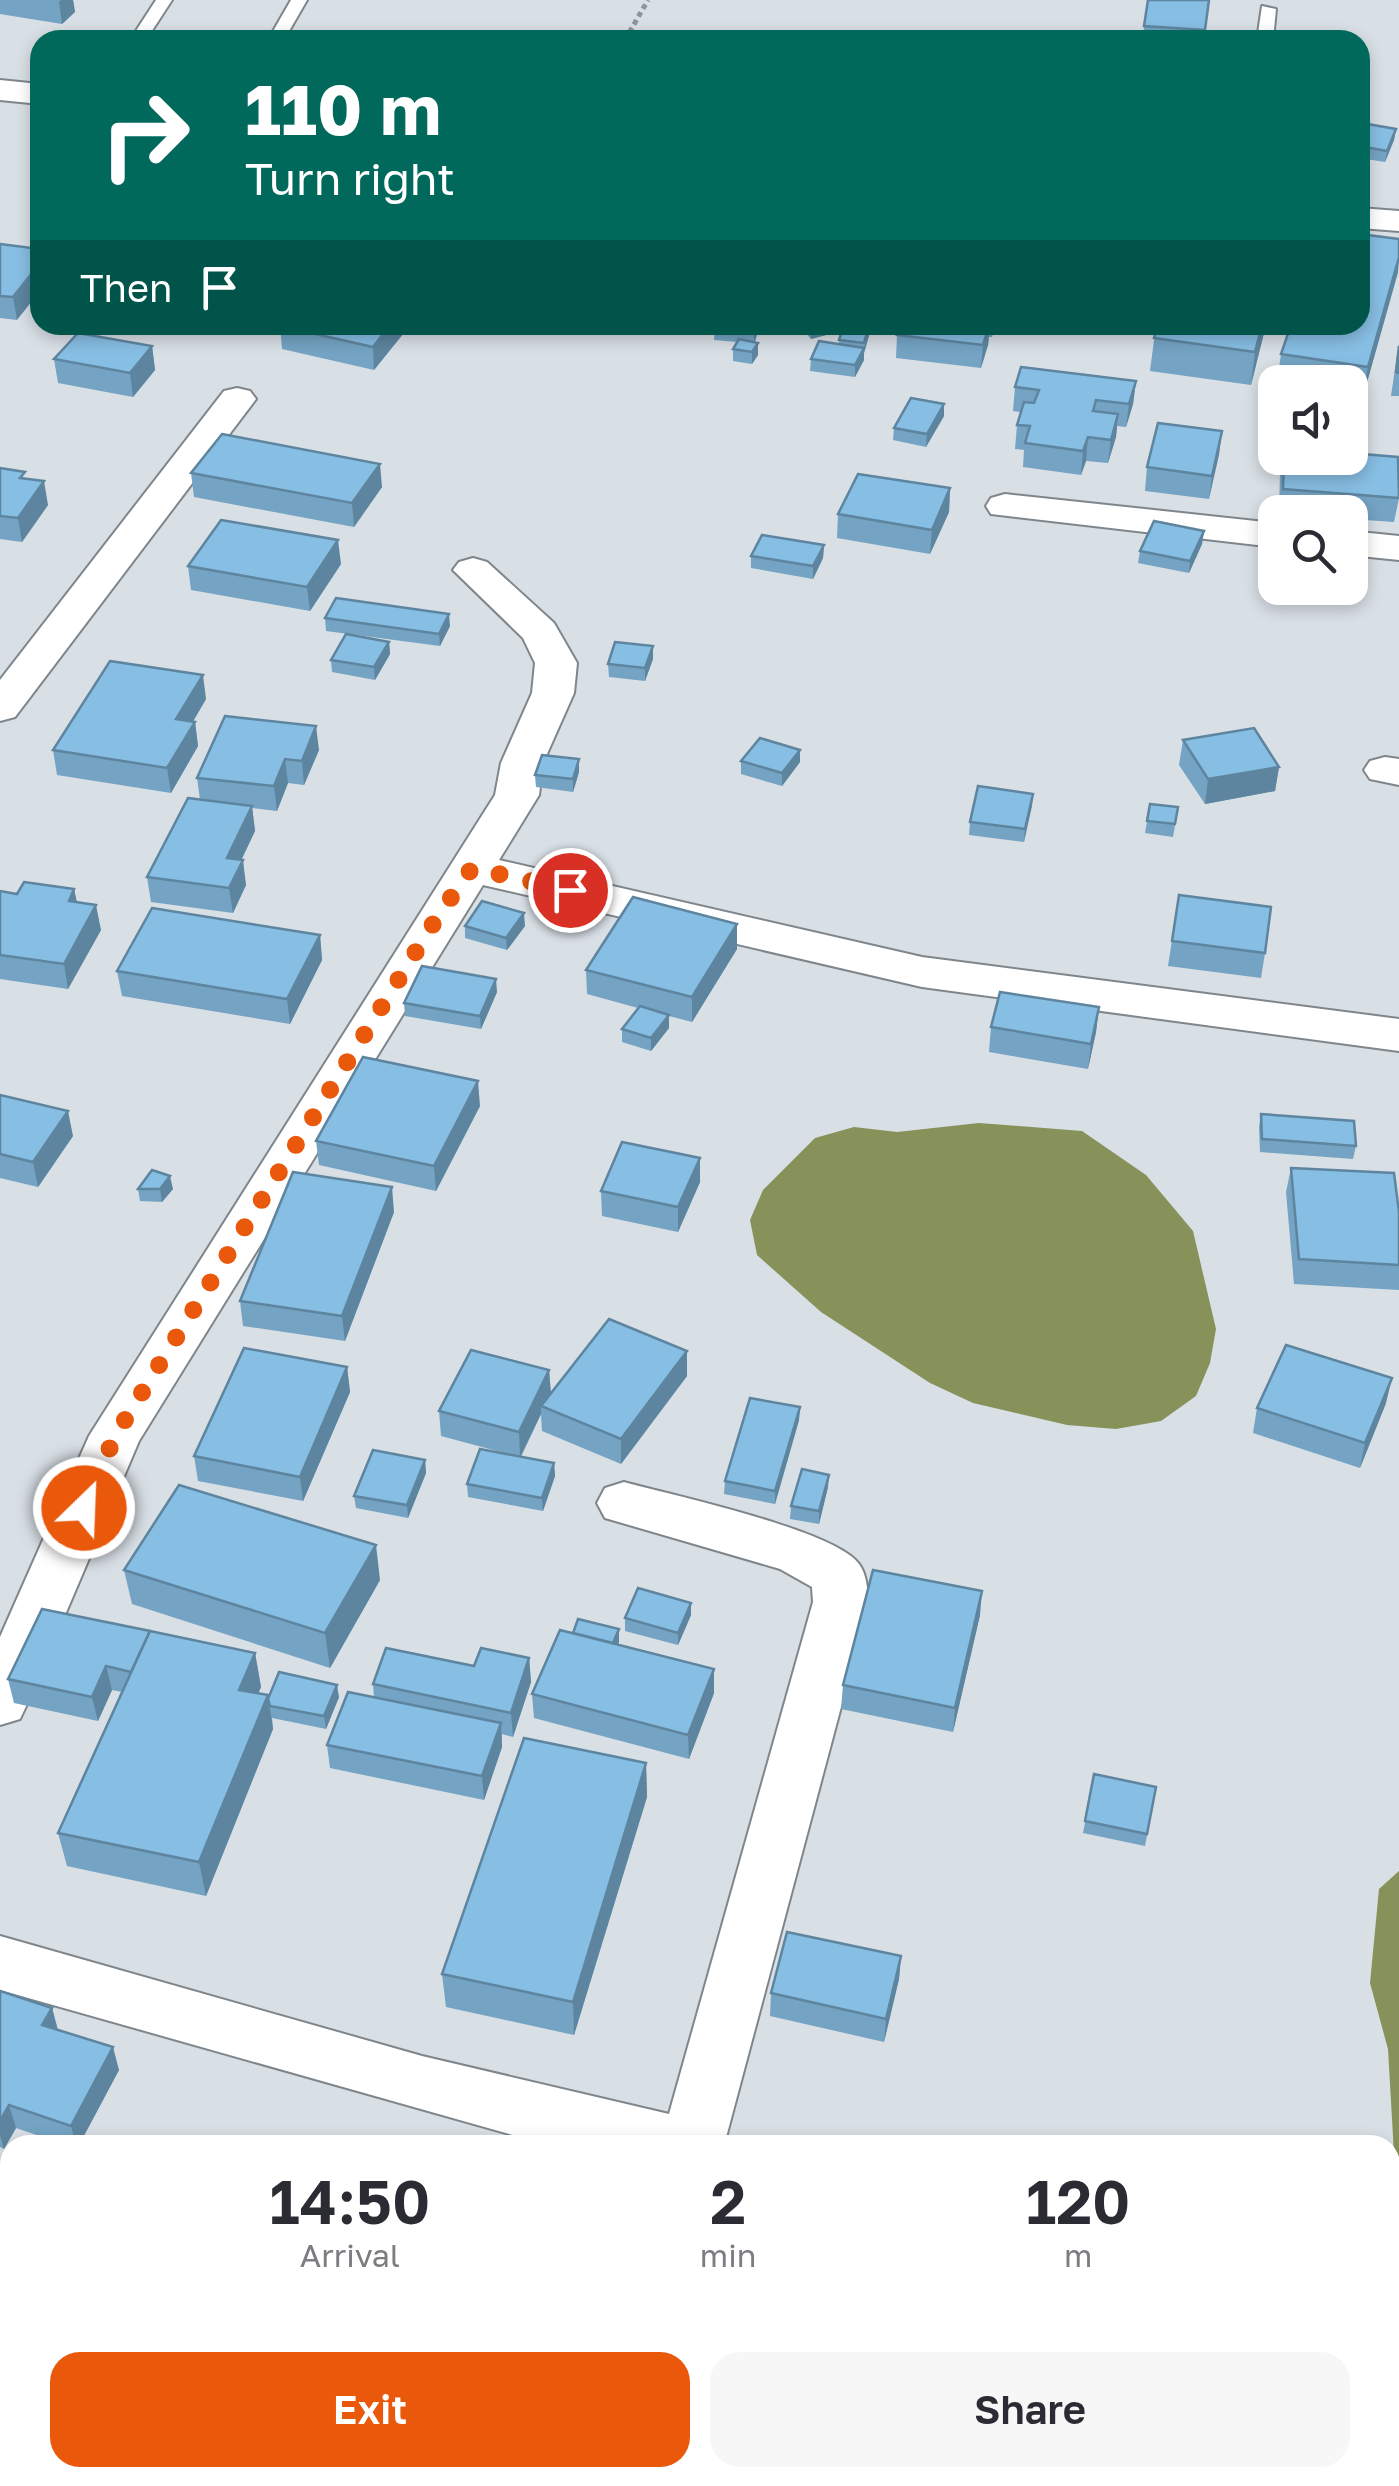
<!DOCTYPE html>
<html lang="en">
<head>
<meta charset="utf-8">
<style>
  body { margin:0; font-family:"Golos Text",sans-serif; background:#f7f7f7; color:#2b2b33; height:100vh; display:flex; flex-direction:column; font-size:38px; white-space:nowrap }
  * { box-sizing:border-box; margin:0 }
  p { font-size:32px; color:#7c7c81 }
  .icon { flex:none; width:55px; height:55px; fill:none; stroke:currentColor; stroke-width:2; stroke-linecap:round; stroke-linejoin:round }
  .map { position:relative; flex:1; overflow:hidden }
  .panel { position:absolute; left:0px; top:2135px; width:1400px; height:352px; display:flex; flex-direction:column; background:#fff; border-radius:30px 30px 0 0; box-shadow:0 5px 15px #0003 }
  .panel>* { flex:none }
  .banner { position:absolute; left:30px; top:30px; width:1340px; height:305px; border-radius:30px; box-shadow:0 5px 15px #0003; background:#00695c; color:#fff; overflow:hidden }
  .tools { position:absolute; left:1258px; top:365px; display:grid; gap:20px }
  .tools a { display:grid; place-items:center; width:110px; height:110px; border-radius:20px; background:#fff; box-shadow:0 5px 15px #0003; font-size:50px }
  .pin { position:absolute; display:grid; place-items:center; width:85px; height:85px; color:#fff; margin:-42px; border:5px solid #fff; border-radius:50%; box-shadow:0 2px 10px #0007 }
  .me { position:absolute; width:110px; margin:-55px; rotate:24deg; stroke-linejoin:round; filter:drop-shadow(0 0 8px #0008) }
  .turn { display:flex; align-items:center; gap:35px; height:210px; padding:0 50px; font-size:45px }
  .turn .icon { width:130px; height:130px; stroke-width:2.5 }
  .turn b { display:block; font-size:70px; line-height:85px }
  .then { display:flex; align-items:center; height:95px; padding:0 50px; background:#0003; gap:20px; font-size:38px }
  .eta { display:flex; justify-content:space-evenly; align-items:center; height:170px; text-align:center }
  .eta b { font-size:60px; font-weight:600; line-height:70px }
  .cta { display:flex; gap:20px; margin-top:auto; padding:20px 50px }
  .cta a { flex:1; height:115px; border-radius:30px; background:#ea580c; color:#fff; font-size:40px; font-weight:600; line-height:115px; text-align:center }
  .cta a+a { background:#f7f7f7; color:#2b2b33 }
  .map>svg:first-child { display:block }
</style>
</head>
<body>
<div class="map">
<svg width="1399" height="2486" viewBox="0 0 1399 2486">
  <rect width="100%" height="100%" fill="#d8dfe5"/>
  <g fill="#87925a">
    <path d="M979,1123L1082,1131L1146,1175L1193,1231L1216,1329L1210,1363L1196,1396L1161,1421L1116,1429L1067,1425L973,1403L930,1383L821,1312L757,1255L750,1220L763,1190L815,1138L854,1127L897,1132Z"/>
    <path d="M1399,1871V2157L1394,2154L1388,2049L1370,1983L1379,1889Z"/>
  </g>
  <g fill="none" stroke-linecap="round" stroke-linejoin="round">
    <g stroke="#7f868b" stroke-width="4">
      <g id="lane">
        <path d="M156,0H172L146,40H130Z"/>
        <path d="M291,0H307L284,40H268Z"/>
        <path d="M1262,6L1276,9L1273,40H1257Z"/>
      </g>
    </g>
    <g stroke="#7f868b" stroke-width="4">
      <g id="street">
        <path d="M0,80L40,84V104L0,100Z"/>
        <path d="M1360,208L1399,211V231L1360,228Z"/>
        <path d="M237,388L250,391L256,399L250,407L15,717L0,721V680L224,391Z"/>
        <path d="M1005,494L1275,523V547L991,514L986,506L991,498Z"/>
        <path d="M1350,531L1399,536V560L1350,555Z"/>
        <path d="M473,558L487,562L554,623L577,663L574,693L543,763L539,795L499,860L922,957L1399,1019V1051L922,987L483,885L139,1441L28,1702L20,1719L0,1725V1637L89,1436L495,795L501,763L532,693L535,663L523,638L453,570L459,562Z"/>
        <path d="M1385,757L1399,759V785L1370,779L1364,770L1370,761Z"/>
        <path d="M624,1482C671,1495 835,1530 859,1564C867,1575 867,1589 869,1602L724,2145H548L0,1990V1936L422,2056L669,2114L813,1602L812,1587L780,1569L605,1518L597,1503L605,1488Z"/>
        <path d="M1125,2478H1203L1206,2486H1128Z"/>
      </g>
    </g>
    <path stroke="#8e9398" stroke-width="5" stroke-dasharray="5 4" stroke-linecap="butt" d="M625,40L648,0"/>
    <use href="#lane" fill="#fff" fill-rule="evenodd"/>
    <use href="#street" fill="#fff" fill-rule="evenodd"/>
  </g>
  <g fill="#74a3c3">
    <path d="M0,0H73L75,12L62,24L0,14Z"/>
    <path d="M1209,0L1204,40H1143L1144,26Z"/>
    <path d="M1360,128L1396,129L1394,140L1385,162L1360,158Z"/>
    <path d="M1399,239L1398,272L1362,400L1350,398V382H1277L1281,354Z"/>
    <path d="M0,244L40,249L17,320L0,318Z"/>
    <path d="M280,325H406L407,329L374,370L282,349Z"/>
    <path d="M715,325H759L758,331L755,342L758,343V355L752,364L733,361V349L737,342L714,340Z"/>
    <path d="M800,325H826V335L811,339L800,327Z"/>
    <path d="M872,325L864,353V360L855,377L810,371L811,359L839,344V340Z"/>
    <path d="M906,325H996L992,337H989L988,345L981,368L896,358L897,335Z"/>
    <path d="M1156,325H1266L1251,385L1150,371Z"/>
    <path d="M1399,344V396H1391L1396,362Z"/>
    <path d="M152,346L155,370L133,397L58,383L54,359Z"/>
    <path d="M1136,381L1133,404L1126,427L1117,426L1116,437L1108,463L1086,461L1081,475L1023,467L1024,450L1015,449L1017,425L1021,412L1013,411L1015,387Z"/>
    <path d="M944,416L926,447L893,440L894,428Z"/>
    <path d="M1222,431L1209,499L1145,491L1147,467Z"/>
    <path d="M1282,458H1350L1399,498L1394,522L1350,519V512H1279L1280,472Z"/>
    <path d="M0,468L26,478L48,505L22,542L0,539Z"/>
    <path d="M191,473L382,487L354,527L194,497Z"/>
    <path d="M950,488L949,512L930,554L837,538L838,514Z"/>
    <path d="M1204,531L1202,544L1189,573L1138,563L1140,551Z"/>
    <path d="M824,545L823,558L813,579L751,568V556Z"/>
    <path d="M341,564L310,611L191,590L188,566Z"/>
    <path d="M325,618L450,626L440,646L326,631Z"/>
    <path d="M389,642L390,654L375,680L332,672L331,660Z"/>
    <path d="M653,646V659L645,681L609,677L608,664Z"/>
    <path d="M206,699L193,721L195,722L198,746L171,793L57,775L53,750Z"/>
    <path d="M1183,740L1279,767L1275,791L1205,804L1179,765Z"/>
    <path d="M319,750L304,785L288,783L277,811L252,808L255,831L241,860L246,885L233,913L151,902L147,877L200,800L197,778Z"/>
    <path d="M800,750V762L782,786L741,774V761Z"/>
    <path d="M579,772L573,792L536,787L535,775Z"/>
    <path d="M1033,794L1024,842L969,835L970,822Z"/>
    <path d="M1150,804L1178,807L1173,837L1145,833Z"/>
    <path d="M74,889L77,902L101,930L68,989L0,979V891L17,894Z"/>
    <path d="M1179,895L1265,953L1261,978L1168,966Z"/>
    <path d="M737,924V949L692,1022L669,1016V1028L651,1051L622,1042V1029L638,1008L587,994L586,970Z"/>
    <path d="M465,926H525L507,950L465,938Z"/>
    <path d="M320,935L322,960L290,1024L122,996L117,971Z"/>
    <path d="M497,992L481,1029L405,1016L404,1003Z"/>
    <path d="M1099,1007L1096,1032L1088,1069L989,1052L991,1027Z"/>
    <path d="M0,1095L73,1136L38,1187L0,1178Z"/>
    <path d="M480,1106L436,1191L319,1165L316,1141Z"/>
    <path d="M1261,1114L1356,1146L1353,1159L1260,1152L1259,1127Z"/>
    <path d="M1291,1168L1399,1212V1290L1294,1284L1286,1192Z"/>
    <path d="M700,1182L678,1232L602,1216L601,1191Z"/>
    <path d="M138,1189H173L162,1202L140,1201Z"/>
    <path d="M394,1212L345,1341L243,1326L240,1301Z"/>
    <path d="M687,1351V1376L621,1464L542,1431L541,1414L521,1457L554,1463L555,1476L543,1511L468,1497L467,1484L516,1456L441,1436L439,1411L549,1370L551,1394Z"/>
    <path d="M347,1367L350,1392L303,1501L198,1481L194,1456Z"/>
    <path d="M1386,1403L1360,1468L1253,1433L1257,1408Z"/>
    <path d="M800,1407L799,1420L775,1504L724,1494L725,1481Z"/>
    <path d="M425,1460L426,1473L408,1518L356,1508L354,1496Z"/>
    <path d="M828,1487L819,1524L790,1519L791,1506Z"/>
    <path d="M124,1570L380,1580L330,1668L132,1604Z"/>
    <path d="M42,1609L255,1653L261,1687L258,1694L268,1695V1699L339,1697L326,1729L272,1718L273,1729L206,1896L67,1866L58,1833L122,1692L112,1690L98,1721L14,1703L8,1679Z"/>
    <path d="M691,1615L678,1645L625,1631V1618Z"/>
    <path d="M980,1615L953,1732L841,1709L843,1685Z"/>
    <path d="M619,1642L618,1644L714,1693L689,1759L534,1718L532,1694Z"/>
    <path d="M529,1658L531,1682L513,1737L502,1734V1747L484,1800L330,1768L327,1745L374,1697L373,1684L474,1666Z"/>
    <path d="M646,1763L647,1797L574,2035L446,2007L442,1974Z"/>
    <path d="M1094,1774L1156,1787L1145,1846L1083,1833Z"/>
    <path d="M901,1956L899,1979L884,2042L770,2016L771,1993Z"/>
    <path d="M0,1991L52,2008L58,2030L119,2070L79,2145H66L16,2128L4,2149L0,2147Z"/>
    <path d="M10,2336V2447L0,2443V2355Z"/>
    <path d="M1399,2443V2486H1378L1381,2478H1390Z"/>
    <path d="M157,2478H353L350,2486H248L237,2483L238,2486Z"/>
    <path d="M429,2478H464L460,2486H454Z"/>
  </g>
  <g fill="#5e859f">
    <path d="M61,0H73L75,12L62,24L59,2Z"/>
    <path d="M1396,129L1394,140L1385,162L1387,151Z"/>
    <path d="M1399,257L1398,272L1362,400L1368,367Z"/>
    <path d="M40,263V291L17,320L13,297Z"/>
    <path d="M390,325H406L407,329L374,370L373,347Z"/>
    <path d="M757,325H759L758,331L754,344V332Z"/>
    <path d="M817,325H826V335L811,339V327Z"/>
    <path d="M869,325H872L864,353V360L855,377V365L864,349Z"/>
    <path d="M990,325L988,345L981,368L983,345Z"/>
    <path d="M1262,325H1266L1251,385L1255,352Z"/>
    <path d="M758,343V355L752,364V352Z"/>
    <path d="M152,346L155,370L133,397L130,373Z"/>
    <path d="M1136,381L1133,404L1126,427L1129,404Z"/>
    <path d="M944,404V416L926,447L927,434Z"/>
    <path d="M1118,414L1116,437L1108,463L1111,440Z"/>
    <path d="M1222,431L1219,455L1209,499L1212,476Z"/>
    <path d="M1088,437L1086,461L1081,475L1083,451Z"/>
    <path d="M380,464L382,487L354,527L352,503Z"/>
    <path d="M44,481L48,505L22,542L18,518Z"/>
    <path d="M950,488L949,512L930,554L932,530Z"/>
    <path d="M1204,531L1202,544L1189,573L1190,561Z"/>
    <path d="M338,540L341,564L310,611L307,587Z"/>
    <path d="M824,545L823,558L813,579V566Z"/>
    <path d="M449,614L450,626L440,646L439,634Z"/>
    <path d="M389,642L390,654L375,680L374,667Z"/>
    <path d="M653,646V659L645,681V668Z"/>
    <path d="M203,675L206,699L180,744L176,719Z"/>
    <path d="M195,722L198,746L171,793L167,768Z"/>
    <path d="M316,726L319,750L304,785L302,761Z"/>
    <path d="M800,750V762L782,786V773Z"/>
    <path d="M285,759L288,783L277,811L274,786Z"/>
    <path d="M579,759V772L573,792V779Z"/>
    <path d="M1279,767L1275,791L1205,804L1208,779Z"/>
    <path d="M1033,794L1032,806L1024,842L1025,829Z"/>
    <path d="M252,806L255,831L231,882L227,858Z"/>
    <path d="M243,860L246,885L233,913L229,888Z"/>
    <path d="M74,889L79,914L69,901Z"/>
    <path d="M96,905L101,930L68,989L64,964Z"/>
    <path d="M524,913L525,926L507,950L506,938Z"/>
    <path d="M737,924V949L692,1022V997Z"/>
    <path d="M320,935L322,960L290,1024L287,999Z"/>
    <path d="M496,979L497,992L481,1029L480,1016Z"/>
    <path d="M1099,1007L1096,1032L1088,1069L1091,1044Z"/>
    <path d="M669,1015V1028L651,1051V1038Z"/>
    <path d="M478,1081L480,1106L436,1191L434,1166Z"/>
    <path d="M68,1111L73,1136L38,1187L33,1162Z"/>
    <path d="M700,1158V1182L678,1232V1207Z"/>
    <path d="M170,1176L173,1189L162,1202L160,1189Z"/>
    <path d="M392,1187L394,1212L345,1341L342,1316Z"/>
    <path d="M687,1351V1376L621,1464V1439Z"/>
    <path d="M347,1367L350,1392L303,1501L300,1477Z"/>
    <path d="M549,1370L551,1395L541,1406V1414L520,1457L519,1432Z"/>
    <path d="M1392,1378L1386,1403L1360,1468L1365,1443Z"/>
    <path d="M800,1407L799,1420L775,1504V1491Z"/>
    <path d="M425,1460L426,1473L408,1518L407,1505Z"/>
    <path d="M554,1463L555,1476L543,1511L542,1498Z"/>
    <path d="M829,1475L828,1487L819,1524V1511Z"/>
    <path d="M376,1545L380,1580L330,1668L325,1633Z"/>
    <path d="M982,1591L980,1615L953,1732L955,1708Z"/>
    <path d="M691,1603V1615L678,1645V1633Z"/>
    <path d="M619,1629V1642L611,1662L610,1650Z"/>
    <path d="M255,1653L261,1687L245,1724L239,1690Z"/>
    <path d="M529,1658L531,1682L513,1737L511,1713Z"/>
    <path d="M106,1666L112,1690L98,1721L92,1697Z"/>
    <path d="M714,1669V1693L689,1759L688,1735Z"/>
    <path d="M337,1685L339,1697L326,1729L324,1716Z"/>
    <path d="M268,1695L273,1729L206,1896L199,1862Z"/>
    <path d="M501,1723L502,1747L484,1800L482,1776Z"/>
    <path d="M646,1763L647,1797L574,2035L573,2002Z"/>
    <path d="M901,1956L899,1979L884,2042L886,2019Z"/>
    <path d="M52,2008L58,2031L42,2025Z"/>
    <path d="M113,2047L119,2070L79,2145H76L71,2126Z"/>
    <path d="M9,2105L16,2128L4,2149L0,2135V2121Z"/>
    <path d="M342,2478H353L350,2486H338Z"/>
  </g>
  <g fill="#87bee3" stroke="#5e859f" stroke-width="2.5">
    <path d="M1148,0H1209L1205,30L1144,26Z"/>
    <path d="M1362,123L1396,129L1387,151L1360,146V128Z"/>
    <path d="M1360,234L1399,239V257L1368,367L1281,354L1291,325H1360Z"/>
    <path d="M0,244L40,249V263L13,297L0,296Z"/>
    <path d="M280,325H390L373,347L280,326Z"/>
    <path d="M715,325H757L754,332L714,328Z"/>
    <path d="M844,325H869L864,343L839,340Z"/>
    <path d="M906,325H989L983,345L897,335L900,326L906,327Z"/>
    <path d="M1158,325H1262L1255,352L1154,338Z"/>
    <path d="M78,333L152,346L130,373L54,359Z"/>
    <path d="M739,339L758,343L752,352L733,349Z"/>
    <path d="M819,341L864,348L855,365L811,359Z"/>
    <path d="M1399,346V373L1396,372Z"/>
    <path d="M1021,367L1136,381L1129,404L1096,400L1093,411L1118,414L1111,440L1088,437L1083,451L1025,443L1030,426L1017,425L1024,402L1034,403L1039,390L1015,387Z"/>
    <path d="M911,398L944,404L927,434L894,428Z"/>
    <path d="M1158,423L1222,431L1212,476L1147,467Z"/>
    <path d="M222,434L380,464L352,503L191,473Z"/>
    <path d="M1350,453L1398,457L1399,498L1283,489L1284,458H1350Z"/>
    <path d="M0,468L25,472L20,478L44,481L18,518L0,516Z"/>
    <path d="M858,474L950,488L932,530L838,514Z"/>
    <path d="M221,520L338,540L307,587L188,566Z"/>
    <path d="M1154,521L1204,531L1190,561L1140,551Z"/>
    <path d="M762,535L824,545L813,566L751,556Z"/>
    <path d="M336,598L449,614L439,634L325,618Z"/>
    <path d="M346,634L389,642L374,667L331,660Z"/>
    <path d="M615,642L653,646L645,668L608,664Z"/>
    <path d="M110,661L203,675L176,719L195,722L167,768L53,750Z"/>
    <path d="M225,716L316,726L302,761L285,759L274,786L197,778Z"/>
    <path d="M1254,728L1279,767L1208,779L1183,740Z"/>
    <path d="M760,738L800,750L782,773L741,761Z"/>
    <path d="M542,755L579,759L573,779L535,775Z"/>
    <path d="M978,786L1033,794L1025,829L970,822Z"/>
    <path d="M188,798L252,806L227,858L243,860L229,888L147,877Z"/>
    <path d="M1150,804L1178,807L1175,824L1147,821Z"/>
    <path d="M24,882L74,889L69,901L96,905L64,964L0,955V891L17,894Z"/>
    <path d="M1179,895L1271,907L1265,953L1172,941Z"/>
    <path d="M633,897L737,924L692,997L586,970Z"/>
    <path d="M482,901L524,913L506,938L465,926Z"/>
    <path d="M152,908L320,935L287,999L117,971Z"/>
    <path d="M422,966L496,979L480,1016L404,1003Z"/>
    <path d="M1000,992L1099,1007L1091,1044L991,1027Z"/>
    <path d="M640,1006L669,1015L651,1038L622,1029Z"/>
    <path d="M363,1057L478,1081L434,1166L316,1141Z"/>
    <path d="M0,1095L68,1111L33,1162L0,1154Z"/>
    <path d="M1261,1114L1354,1121L1356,1146L1262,1139Z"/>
    <path d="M622,1142L700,1158L678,1207L601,1191Z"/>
    <path d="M1291,1168L1394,1173L1399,1212V1265L1299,1259Z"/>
    <path d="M152,1170L170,1176L160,1189H138Z"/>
    <path d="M293,1172L392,1187L342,1316L240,1301Z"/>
    <path d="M609,1319L687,1351L621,1439L541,1406Z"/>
    <path d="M1286,1345L1392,1378L1365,1443L1257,1408Z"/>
    <path d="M244,1348L347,1367L300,1477L194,1456Z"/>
    <path d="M471,1350L549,1370L519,1432L439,1411Z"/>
    <path d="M750,1398L800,1407L775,1491L725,1481Z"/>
    <path d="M480,1449L554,1463L542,1498L467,1484Z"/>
    <path d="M373,1450L425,1460L407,1505L354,1496Z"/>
    <path d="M802,1469L829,1475L819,1511L791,1506Z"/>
    <path d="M179,1485L376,1545L325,1633L124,1570Z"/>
    <path d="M873,1570L982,1591L955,1708L843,1685Z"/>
    <path d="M638,1588L691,1603L678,1633L625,1618Z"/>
    <path d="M42,1609L150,1631L131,1672L106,1666L92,1697L8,1679Z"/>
    <path d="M578,1619L619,1629L613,1643L573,1633Z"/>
    <path d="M560,1630L714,1669L688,1735L532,1694Z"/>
    <path d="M150,1631L255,1653L239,1690L268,1695L199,1862L58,1833Z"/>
    <path d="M386,1648L474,1666L481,1648L529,1658L511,1713L373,1684Z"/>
    <path d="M279,1672L337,1685L324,1716L270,1706L268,1699Z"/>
    <path d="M348,1692L501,1723L482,1776L327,1745Z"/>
    <path d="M524,1738L646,1763L573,2002L442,1974Z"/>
    <path d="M1094,1774L1156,1787L1147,1834L1085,1821Z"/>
    <path d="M787,1932L901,1956L886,2019L771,1993Z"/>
    <path d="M0,1991L52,2008L42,2025L113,2047L71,2126L9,2105L0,2121Z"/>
    <path d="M10,2336V2429L0,2425V2355Z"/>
    <path d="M1399,2443V2485L1387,2478H1390V2460Z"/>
    <path d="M157,2478H222L237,2483L236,2486H154Z"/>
    <path d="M253,2478H342L338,2486H250Z"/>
    <path d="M808,2478H953L949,2486H804Z"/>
  </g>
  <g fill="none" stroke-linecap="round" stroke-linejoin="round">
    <path stroke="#ea580c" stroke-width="18" stroke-dasharray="0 32.4" d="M84,1508L115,1436L438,916L472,868L570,890"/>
  </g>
</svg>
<div class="tools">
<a><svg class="icon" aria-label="sound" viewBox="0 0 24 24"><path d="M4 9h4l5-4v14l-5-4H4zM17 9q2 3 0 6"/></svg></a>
<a><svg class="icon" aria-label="search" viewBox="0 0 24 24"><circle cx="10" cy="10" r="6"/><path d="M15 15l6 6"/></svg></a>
</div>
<div class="pin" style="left:570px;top:890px;background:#d93025"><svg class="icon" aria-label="arrive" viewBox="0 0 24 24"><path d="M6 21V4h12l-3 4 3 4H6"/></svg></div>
<svg class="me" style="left:84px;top:1508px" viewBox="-20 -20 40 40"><circle r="17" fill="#ea580c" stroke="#fff" stroke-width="3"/><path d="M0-11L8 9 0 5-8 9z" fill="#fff"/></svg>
<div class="banner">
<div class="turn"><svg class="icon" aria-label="right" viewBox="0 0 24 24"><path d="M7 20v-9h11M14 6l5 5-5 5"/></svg><div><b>110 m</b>Turn right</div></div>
<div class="then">Then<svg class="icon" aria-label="arrive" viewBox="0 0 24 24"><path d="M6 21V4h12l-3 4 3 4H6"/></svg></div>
</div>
<section class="panel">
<div class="eta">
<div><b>14:50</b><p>Arrival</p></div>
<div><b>2</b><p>min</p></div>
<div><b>120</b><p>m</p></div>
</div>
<div class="cta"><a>Exit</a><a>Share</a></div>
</section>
</div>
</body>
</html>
